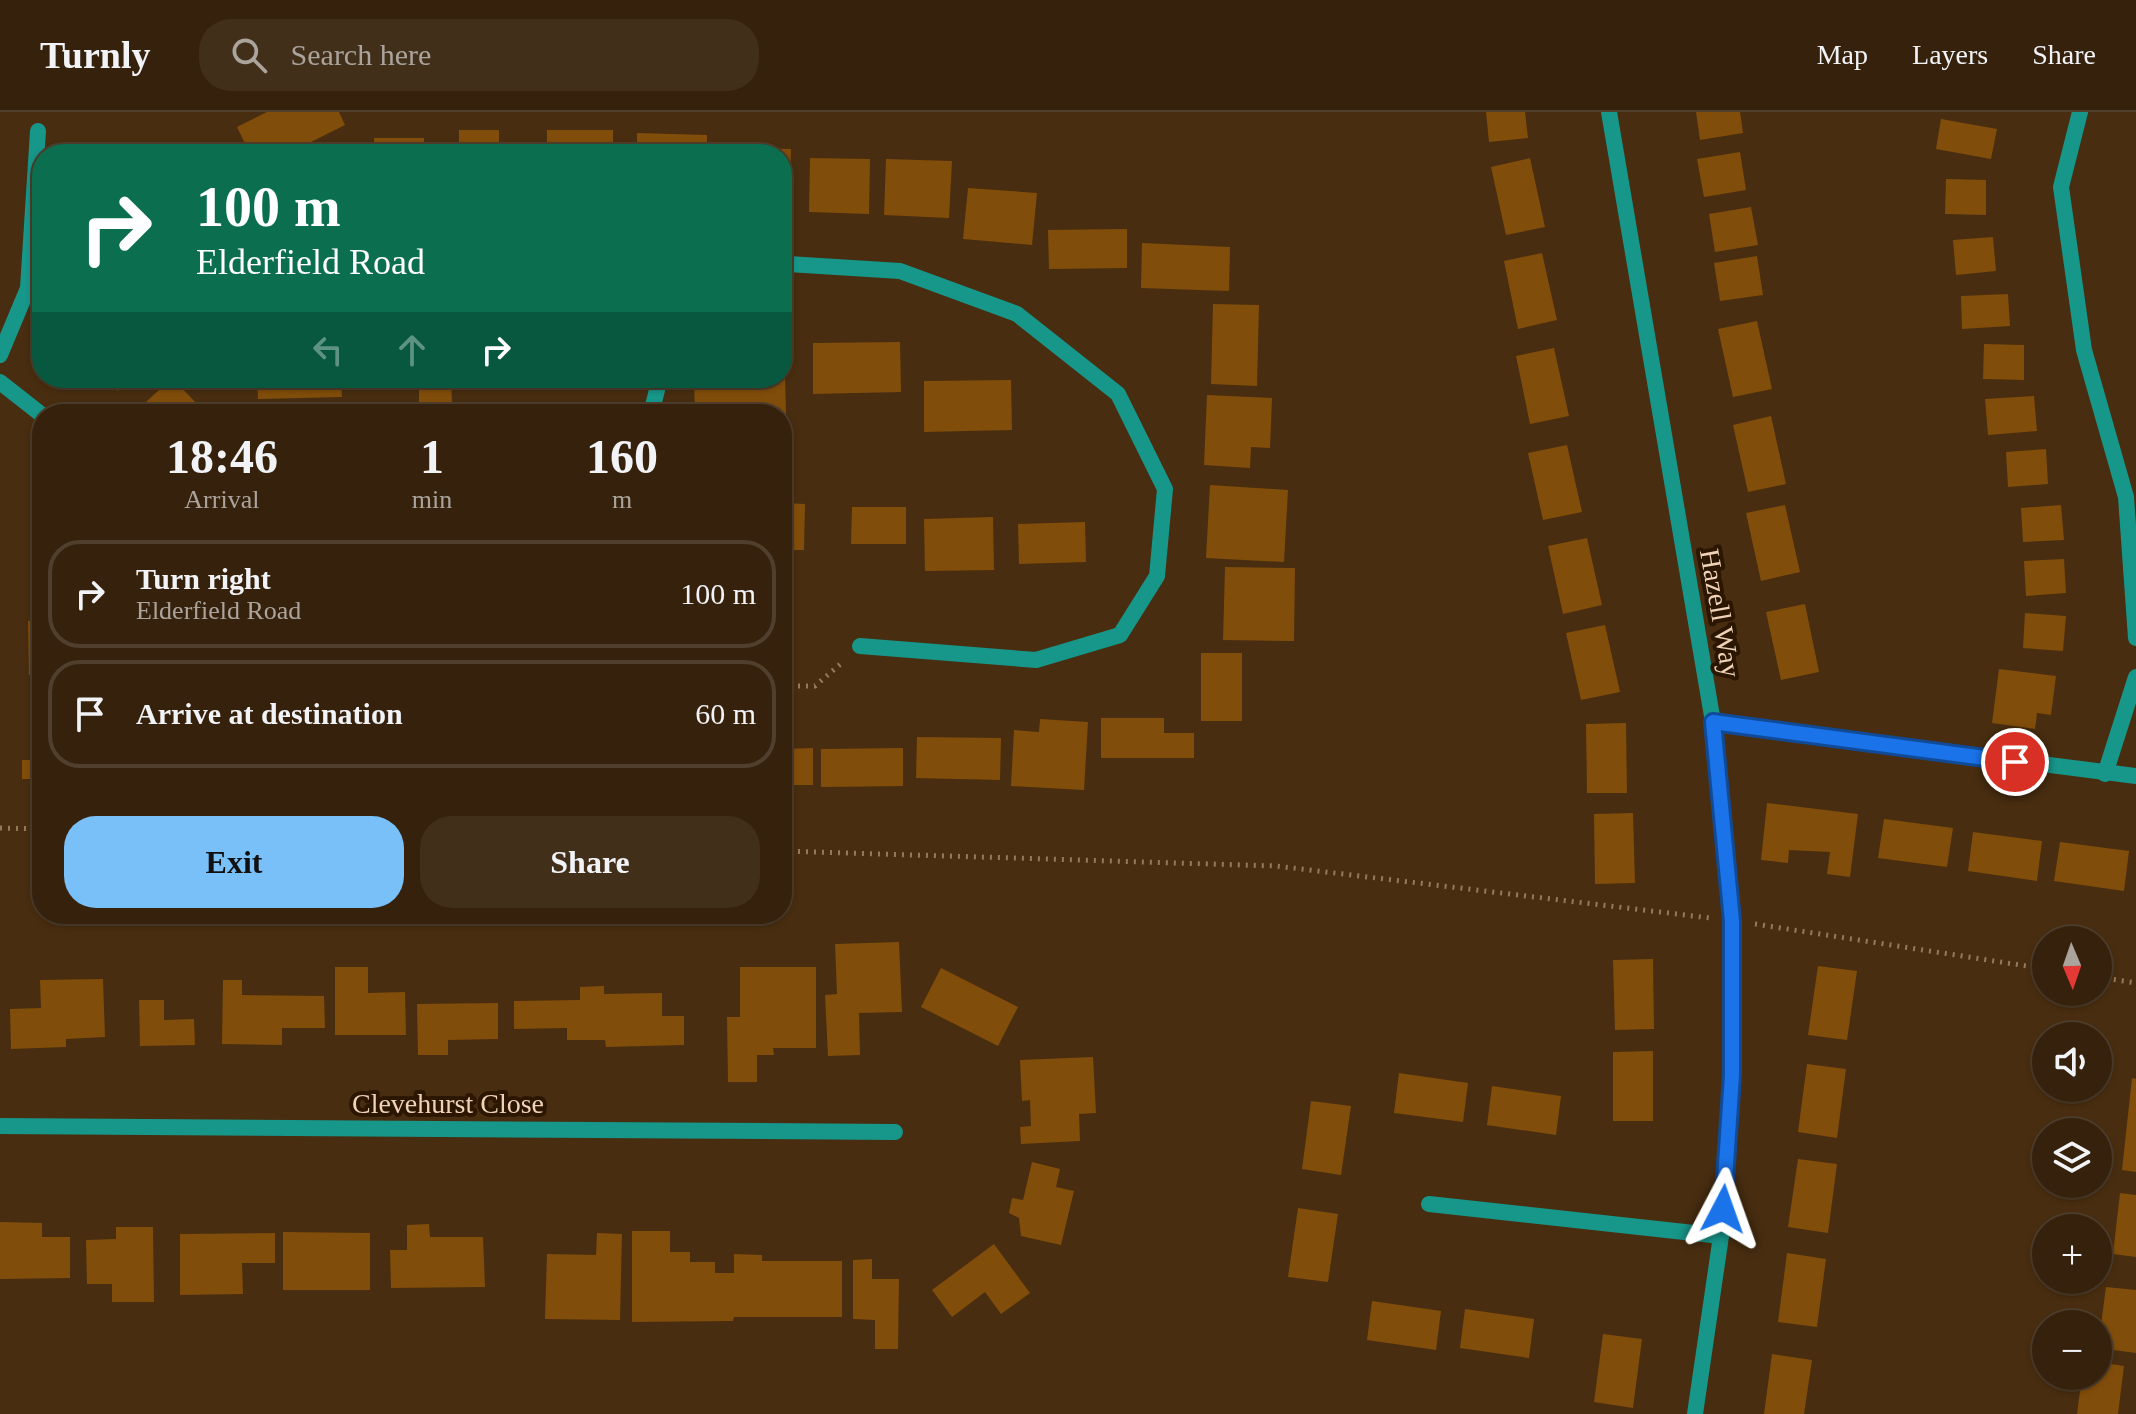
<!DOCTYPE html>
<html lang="en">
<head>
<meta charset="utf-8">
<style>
  body { margin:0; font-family:"Times New Roman",serif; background:#412f1a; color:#f1f3f6; height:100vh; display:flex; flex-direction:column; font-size:30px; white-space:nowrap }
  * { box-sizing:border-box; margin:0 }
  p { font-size:26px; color:#aaa49d }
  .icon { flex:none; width:44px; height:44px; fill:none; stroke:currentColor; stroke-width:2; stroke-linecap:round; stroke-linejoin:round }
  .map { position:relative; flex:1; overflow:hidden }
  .drawer { position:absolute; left:32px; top:292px; width:760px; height:520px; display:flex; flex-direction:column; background:#36220c; border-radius:32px; box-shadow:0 2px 6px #0004,0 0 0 2px #503f2d }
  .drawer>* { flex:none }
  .guide { position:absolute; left:32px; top:32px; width:760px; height:244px; border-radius:32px; box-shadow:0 2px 6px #0004,0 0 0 2px #503f2d; background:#0b6e4f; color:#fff; overflow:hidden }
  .needle { width:52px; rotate:178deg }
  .buttons { position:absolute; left:2032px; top:814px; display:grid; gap:16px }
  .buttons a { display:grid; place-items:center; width:80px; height:80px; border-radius:50%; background:#36220c; box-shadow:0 2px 6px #0004,0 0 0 2px #503f2d; font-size:40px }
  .pin { position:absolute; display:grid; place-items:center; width:68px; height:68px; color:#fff; margin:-34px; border:4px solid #fff; border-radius:50%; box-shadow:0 2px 8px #0007 }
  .me { position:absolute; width:88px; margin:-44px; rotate:4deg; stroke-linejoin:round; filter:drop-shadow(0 0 6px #0008) }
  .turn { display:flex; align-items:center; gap:28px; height:168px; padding:0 32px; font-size:36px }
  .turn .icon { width:104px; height:104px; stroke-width:2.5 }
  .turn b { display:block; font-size:56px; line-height:68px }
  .lanes { display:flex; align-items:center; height:76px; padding:0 32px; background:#0003; justify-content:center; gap:40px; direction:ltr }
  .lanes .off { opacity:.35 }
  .eta { display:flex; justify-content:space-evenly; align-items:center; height:136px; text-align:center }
  .eta b { font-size:48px; font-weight:600; line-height:56px }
  .button { display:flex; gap:16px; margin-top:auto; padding:16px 32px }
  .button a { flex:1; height:92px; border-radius:32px; background:#79bff8; color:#111; font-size:32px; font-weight:600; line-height:92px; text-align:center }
  .button a+a { background:#412f1a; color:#f1f3f6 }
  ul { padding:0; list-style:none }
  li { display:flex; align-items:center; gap:24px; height:108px; margin:0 16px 12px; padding:0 16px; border:4px solid #503f2d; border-radius:32px }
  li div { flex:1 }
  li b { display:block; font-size:30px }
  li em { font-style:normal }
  header { display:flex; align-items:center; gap:48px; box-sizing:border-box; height:112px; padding:0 40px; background:#36220c; border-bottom:2px solid #503f2d }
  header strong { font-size:38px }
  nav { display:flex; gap:44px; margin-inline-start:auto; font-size:28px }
  .search { width:560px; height:72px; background:#412f1a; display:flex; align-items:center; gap:20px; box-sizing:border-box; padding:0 28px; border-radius:32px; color:#aaa49d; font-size:30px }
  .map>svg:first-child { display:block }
</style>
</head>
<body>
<header>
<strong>Turnly</strong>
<div class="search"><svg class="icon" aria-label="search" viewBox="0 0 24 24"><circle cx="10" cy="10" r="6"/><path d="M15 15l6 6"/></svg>Search here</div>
<nav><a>Map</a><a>Layers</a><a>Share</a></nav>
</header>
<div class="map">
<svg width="2136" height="1302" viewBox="0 0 2136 1302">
  <rect width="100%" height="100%" fill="#482d10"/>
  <g fill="#814d0a">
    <path d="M267,0H339L345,13L287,42H250L237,15Z"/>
    <path d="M1486,0H1525L1528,26L1489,30Z"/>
    <path d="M1696,0H1740L1743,21L1700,28Z"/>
    <path d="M1941,7L1997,17L1991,47L1936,37Z"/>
    <path d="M459,18H499V39L526,38V42H459Z"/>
    <rect x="547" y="18" width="66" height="24"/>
    <path d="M637,21L707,23V42H637Z"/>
    <rect x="374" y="26" width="50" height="16"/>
    <path d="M719,36L791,37L790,89H782V42H719Z"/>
    <path d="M1740,40L1746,78L1704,85L1697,47Z"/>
    <path d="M810,46L870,47L869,102L809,100Z"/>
    <path d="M1530,46L1545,115L1506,123L1491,55Z"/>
    <path d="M886,47L952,49L949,106L884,103Z"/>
    <path d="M1946,67L1986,68V103L1945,102Z"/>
    <path d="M968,76L1037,81L1032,133L963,127Z"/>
    <path d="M1751,95L1758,133L1715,140L1709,102Z"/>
    <path d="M1127,117V156L1049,157L1048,118Z"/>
    <path d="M1993,125L1996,159L1956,163L1953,128Z"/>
    <path d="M1142,131L1230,135L1229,179L1141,176Z"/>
    <path d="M1542,141L1557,208L1518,217L1504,149Z"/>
    <path d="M1757,144L1763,183L1720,189L1714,151Z"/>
    <path d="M2008,182L2010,214L1962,217L1961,184Z"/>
    <path d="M1213,192L1259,193L1257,274L1211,272Z"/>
    <path d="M1757,209L1772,277L1733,285L1718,217Z"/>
    <path d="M900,230L901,280L813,282V231Z"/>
    <path d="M1984,232L2024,233V268L1983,267Z"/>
    <path d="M1554,236L1569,304L1530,312L1516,244Z"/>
    <path d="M782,264H785L786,302H695L694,266Z"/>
    <path d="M104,266H130L118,279Z"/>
    <path d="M172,266L201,296L196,302H133Z"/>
    <path d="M257,266H341L342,285L258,287Z"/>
    <path d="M372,266H451L452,290L419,291V277L372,278Z"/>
    <path d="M1011,268L1012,318L924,320V269Z"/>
    <path d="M1207,283L1272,286L1270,336L1251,335L1250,356L1204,353Z"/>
    <path d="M2034,284L2037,319L1988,323L1985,287Z"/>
    <path d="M518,293H559V302H517Z"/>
    <path d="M1771,304L1786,372L1748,380L1733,313Z"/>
    <path d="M1567,333L1582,400L1543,408L1528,341Z"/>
    <path d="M2046,337L2048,372L2008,375L2006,340Z"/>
    <path d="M1210,373L1288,378L1284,450L1206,446Z"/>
    <path d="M782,391L805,392L804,438H782Z"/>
    <path d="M1785,393L1800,460L1761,469L1746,401Z"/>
    <path d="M2061,393L2064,428L2023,430L2021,396Z"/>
    <path d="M852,395H906V432H851Z"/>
    <path d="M38,405H42V496H37Z"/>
    <path d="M993,405L994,458L925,459L924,407Z"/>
    <path d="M1085,410L1086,450L1019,452L1018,412Z"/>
    <path d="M1587,426L1602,493L1563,502L1548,434Z"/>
    <path d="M2064,447L2066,481L2026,484L2024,449Z"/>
    <path d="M1225,455L1295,456L1294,529L1223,528Z"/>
    <path d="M1805,492L1819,560L1781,568L1766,500Z"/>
    <path d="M2025,501L2066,504L2063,539L2023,536Z"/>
    <path d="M42,508V563H29L28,509Z"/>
    <path d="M1605,513L1620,580L1581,588L1566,521Z"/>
    <rect x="1201" y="541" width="41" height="68"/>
    <path d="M1999,557L2056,564L2051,603L2037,601L2035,617L1992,611Z"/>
    <path d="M1101,606H1164V621H1194V646H1101Z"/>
    <path d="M1040,607L1088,610L1084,678L1011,674L1014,618L1039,620Z"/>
    <path d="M1626,611L1627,681H1587L1586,612Z"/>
    <path d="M917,625L1001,626L1000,668L916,666Z"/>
    <path d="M813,636V673H782V637Z"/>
    <path d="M903,636V674L821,675V637Z"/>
    <rect x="22" y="648" width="20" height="19"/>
    <path d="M1767,691L1858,702L1850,765L1827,762L1830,740L1789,738L1788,751L1761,748Z"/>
    <path d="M1633,701L1635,771L1595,772L1594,702Z"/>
    <path d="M1884,707L1953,716L1947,755L1878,746Z"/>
    <path d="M1973,720L2042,729L2037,769L1968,759Z"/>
    <path d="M2060,730L2129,739L2124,779L2054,769Z"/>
    <path d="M899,830L902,900L859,901L860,943L828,944L825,883L837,882L835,832Z"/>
    <path d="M1653,847L1654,917L1615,918L1613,848Z"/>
    <path d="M1818,854L1857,859L1847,928L1808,923Z"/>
    <path d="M335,855H368V881L405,880L406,923H335Z"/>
    <path d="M740,855H816V936H773L774,943H757V970H728L727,905H740Z"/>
    <path d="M941,856L1018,895L998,934L921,895Z"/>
    <path d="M103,867L105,925L66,927V935L11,937L10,897L41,896L40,868Z"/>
    <path d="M223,868H242V883L324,884L325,916H282V933L222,932Z"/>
    <path d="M604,874V882L662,881V904H684V933L606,935L605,928H567V916L514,917V889L580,888V875Z"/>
    <path d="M139,888H164V908L194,907L195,933L140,934Z"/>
    <path d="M498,891V927L448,928V943H418L417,892Z"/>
    <path d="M1653,939V1009H1613V940Z"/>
    <path d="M1093,945L1096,1001L1079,1002L1080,1029L1021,1032L1020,1015L1031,1014L1030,988L1022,989L1020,948Z"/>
    <path d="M1807,952L1846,957L1837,1026L1798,1020Z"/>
    <path d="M1399,961L1468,971L1463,1010L1394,1001Z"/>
    <path d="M2132,966L2136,967V1060L2122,1058Z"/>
    <path d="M1492,974L1561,984L1556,1023L1487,1013Z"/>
    <path d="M1311,989L1351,994L1341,1063L1302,1057Z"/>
    <path d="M1798,1047L1837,1052L1828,1121L1788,1115Z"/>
    <path d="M1032,1050L1060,1057L1056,1075L1074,1079L1061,1133L1021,1124L1019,1106L1009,1101L1012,1086L1023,1088Z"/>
    <path d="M2120,1081L2136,1083V1145L2113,1142Z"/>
    <path d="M1298,1096L1338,1102L1328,1170L1288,1165Z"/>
    <path d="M0,1110L42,1111V1125H70V1166L0,1167Z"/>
    <path d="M429,1112L430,1125H483L485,1175L391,1176L390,1138H407V1113Z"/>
    <path d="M116,1115H153L154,1190H112V1172H87L86,1128L116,1127Z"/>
    <path d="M632,1119H670V1140H690V1150H715V1161H734V1142L762,1143V1149H842V1205H734L733,1209L632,1210Z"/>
    <path d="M283,1120L370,1121V1178H283Z"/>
    <path d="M275,1121V1151H242L243,1182L180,1183V1122Z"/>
    <path d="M597,1121L622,1122L620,1208L545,1207L547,1142L596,1143Z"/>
    <path d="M994,1132L1030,1181L1001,1202L985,1180L952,1205L932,1178Z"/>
    <path d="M1787,1141L1826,1147L1817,1215L1778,1210Z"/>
    <path d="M872,1147V1167H899L898,1237H875V1208L853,1207V1148Z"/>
    <path d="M2106,1175L2136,1178V1241L2098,1236Z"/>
    <path d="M1372,1189L1441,1199L1436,1238L1367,1228Z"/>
    <path d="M1465,1197L1534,1207L1529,1246L1460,1236Z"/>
    <path d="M1603,1222L1642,1227L1633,1296L1594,1290Z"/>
    <path d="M1772,1242L1812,1248L1804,1302H1764Z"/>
    <path d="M2098,1250L2124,1254L2118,1302H2077L2082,1264H2098Z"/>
  </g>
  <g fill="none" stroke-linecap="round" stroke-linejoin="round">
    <g stroke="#967a5e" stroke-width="5" stroke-dasharray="2 6" stroke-linecap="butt">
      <path d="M782,574H815L844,549"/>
      <path d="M0,716L42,717"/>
      <path d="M782,739L1276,754L1710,806"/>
      <path d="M1755,812L2046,857"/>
      <path d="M2098,865L2136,871"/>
    </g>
    <g stroke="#17968a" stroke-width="16">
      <path d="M1609,0L1713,610L1732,809V963L1721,1124L1695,1302"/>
      <path d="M2080,0L2061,75L2084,238L2126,385L2136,526"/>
      <path d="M782,155L788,152L900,159L1017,202L1118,282L1165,377L1157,464L1120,523L1036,548L860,534"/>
      <path d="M0,243L28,176L38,19"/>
      <path d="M0,270L42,303"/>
      <path d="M651,302L660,266"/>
      <path d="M1713,610L2136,664"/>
      <path d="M2105,662L2136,565"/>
      <path d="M0,1014L895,1020"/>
      <path d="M1429,1092L1721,1124"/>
    </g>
  </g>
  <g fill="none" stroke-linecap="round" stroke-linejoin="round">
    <g stroke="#114b97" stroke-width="20">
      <path id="route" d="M1723,1097L1732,963V809L1713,610L2015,650"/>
    </g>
    <use href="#route" stroke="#1a73e8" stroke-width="14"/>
  </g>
  <g text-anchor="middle" stroke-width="8" stroke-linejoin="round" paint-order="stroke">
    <g font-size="28" fill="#efd2b7" stroke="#2b1601">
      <text transform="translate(1721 501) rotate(80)" y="10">Hazell Way</text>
      <text x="448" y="1001">Clevehurst Close</text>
    </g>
  </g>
</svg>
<div class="buttons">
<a><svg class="needle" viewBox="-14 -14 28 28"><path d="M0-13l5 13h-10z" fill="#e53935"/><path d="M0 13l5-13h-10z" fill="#aaa49d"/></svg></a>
<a><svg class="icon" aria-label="sound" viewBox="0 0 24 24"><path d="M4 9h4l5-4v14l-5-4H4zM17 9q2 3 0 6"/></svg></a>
<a><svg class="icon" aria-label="layers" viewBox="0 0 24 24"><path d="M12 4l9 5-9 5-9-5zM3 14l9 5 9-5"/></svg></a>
<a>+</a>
<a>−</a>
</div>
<div class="pin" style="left:2015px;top:650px;background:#d93025"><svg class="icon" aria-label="arrive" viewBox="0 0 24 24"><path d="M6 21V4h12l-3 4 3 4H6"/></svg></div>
<svg class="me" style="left:1723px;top:1097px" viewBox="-20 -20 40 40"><path d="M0-17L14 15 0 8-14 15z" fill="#1a73e8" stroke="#fff" stroke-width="4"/></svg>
<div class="guide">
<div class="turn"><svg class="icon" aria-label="right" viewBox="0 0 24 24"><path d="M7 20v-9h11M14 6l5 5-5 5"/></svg><div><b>100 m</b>Elderfield Road</div></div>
<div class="lanes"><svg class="icon off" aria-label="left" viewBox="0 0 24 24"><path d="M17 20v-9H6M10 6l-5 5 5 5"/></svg><svg class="icon off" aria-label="ahead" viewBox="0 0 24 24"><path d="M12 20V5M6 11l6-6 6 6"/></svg><svg class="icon" aria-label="right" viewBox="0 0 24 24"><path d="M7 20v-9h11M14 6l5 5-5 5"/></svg></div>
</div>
<section class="drawer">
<div class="eta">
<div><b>18:46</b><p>Arrival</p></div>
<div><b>1</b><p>min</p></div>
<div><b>160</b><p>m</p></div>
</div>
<ul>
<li><svg class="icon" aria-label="right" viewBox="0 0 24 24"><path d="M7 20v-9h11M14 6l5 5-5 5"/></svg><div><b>Turn right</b><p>Elderfield Road</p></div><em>100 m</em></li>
<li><svg class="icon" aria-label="arrive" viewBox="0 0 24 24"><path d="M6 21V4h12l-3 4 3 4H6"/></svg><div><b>Arrive at destination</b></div><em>60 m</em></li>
</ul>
<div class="button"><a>Exit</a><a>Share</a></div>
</section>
</div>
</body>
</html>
